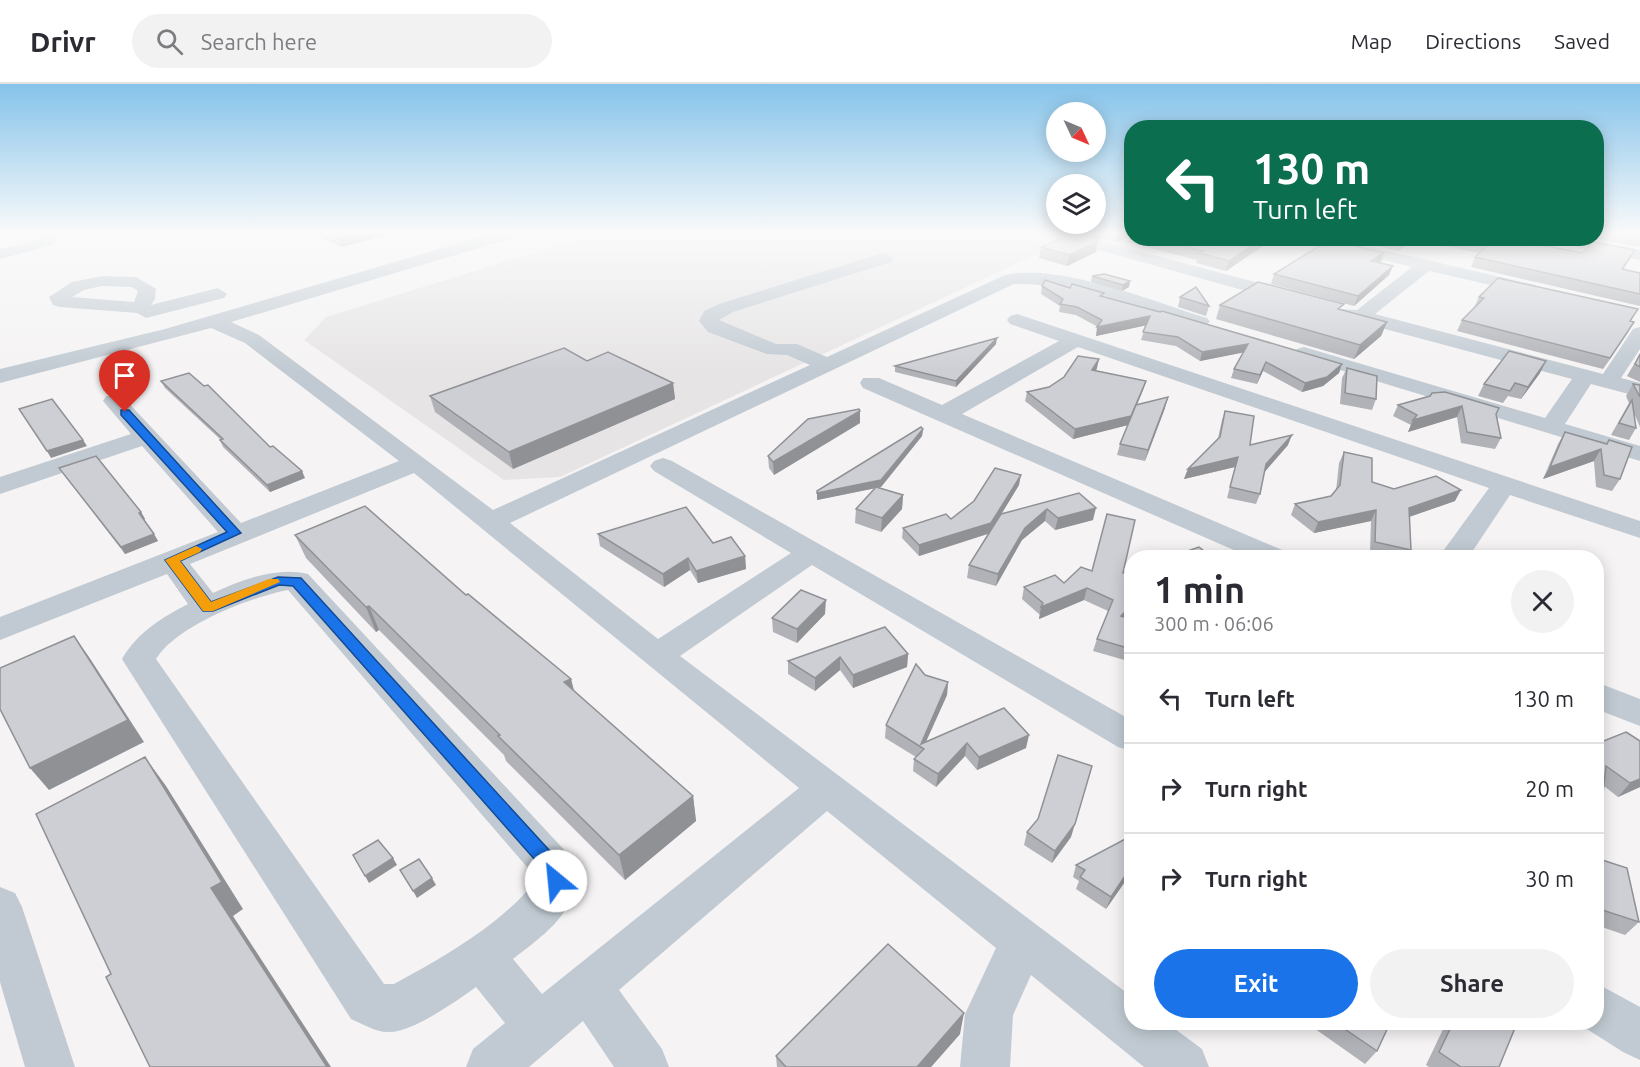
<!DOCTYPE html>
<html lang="en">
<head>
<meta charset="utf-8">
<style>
  body { margin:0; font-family:Ubuntu,sans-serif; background:#f2f2f3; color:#2b2b33; height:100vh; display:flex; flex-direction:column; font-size:22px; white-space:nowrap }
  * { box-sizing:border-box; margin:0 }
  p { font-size:20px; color:#7c7c81 }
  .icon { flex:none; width:33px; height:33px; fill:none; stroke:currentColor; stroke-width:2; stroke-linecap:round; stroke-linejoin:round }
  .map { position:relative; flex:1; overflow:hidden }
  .sheet { position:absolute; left:1124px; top:466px; width:480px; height:480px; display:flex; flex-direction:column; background:#fff; border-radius:24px; box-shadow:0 3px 15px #0003 }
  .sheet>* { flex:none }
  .top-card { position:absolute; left:1124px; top:36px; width:480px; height:126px; border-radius:24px; box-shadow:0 3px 15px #0003; background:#0b6e4f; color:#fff; overflow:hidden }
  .needle { width:39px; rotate:134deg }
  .controls { position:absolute; left:1046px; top:18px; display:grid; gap:12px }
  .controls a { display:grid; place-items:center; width:60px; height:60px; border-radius:50%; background:#fff; box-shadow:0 3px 15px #0003; font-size:30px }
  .pin { position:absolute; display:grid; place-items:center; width:51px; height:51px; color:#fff; margin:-62px -26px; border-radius:50% 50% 50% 0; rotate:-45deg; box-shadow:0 0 6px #0007 }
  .pin .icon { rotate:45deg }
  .me { position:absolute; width:66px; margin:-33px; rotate:332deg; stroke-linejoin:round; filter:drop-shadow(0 0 4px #0008) }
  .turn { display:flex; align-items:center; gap:21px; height:126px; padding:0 30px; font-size:27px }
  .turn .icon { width:78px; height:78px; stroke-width:2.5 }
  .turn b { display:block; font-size:42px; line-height:51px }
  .round { display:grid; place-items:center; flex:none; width:63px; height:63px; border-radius:32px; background:#f2f2f3 }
  .head { display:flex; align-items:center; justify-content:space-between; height:102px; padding:0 30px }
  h1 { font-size:36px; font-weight:700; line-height:45px }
  .cta { display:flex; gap:12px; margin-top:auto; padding:12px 30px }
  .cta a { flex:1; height:69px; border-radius:36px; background:#1a73e8; color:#fff; font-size:24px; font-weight:700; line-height:69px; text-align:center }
  .cta a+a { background:#f2f2f3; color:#2b2b33 }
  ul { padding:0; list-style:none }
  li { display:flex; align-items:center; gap:18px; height:90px; padding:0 30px; border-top:2px solid #e1e1e2 }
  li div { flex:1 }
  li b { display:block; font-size:22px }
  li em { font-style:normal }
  header { display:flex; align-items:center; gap:36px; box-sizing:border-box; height:84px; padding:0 30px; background:#fff; border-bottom:2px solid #e1e1e2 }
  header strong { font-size:28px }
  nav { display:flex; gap:33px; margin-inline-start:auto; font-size:21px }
  .search { width:420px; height:54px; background:#f2f2f3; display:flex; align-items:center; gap:15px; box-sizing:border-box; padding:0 21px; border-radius:33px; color:#7c7c81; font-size:22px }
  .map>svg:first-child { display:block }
</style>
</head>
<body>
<header>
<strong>Drivr</strong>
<div class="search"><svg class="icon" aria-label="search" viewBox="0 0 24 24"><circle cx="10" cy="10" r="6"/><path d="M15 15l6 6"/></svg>Search here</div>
<nav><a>Map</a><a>Directions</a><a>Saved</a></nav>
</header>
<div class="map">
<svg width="1640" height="983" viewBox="0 0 1640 983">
  <rect width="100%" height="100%" fill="#f5f3f3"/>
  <path fill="#e6e4e5" d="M597,149H1082L560,393L504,396L304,256L326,233Z"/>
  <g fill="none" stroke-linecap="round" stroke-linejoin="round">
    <g fill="#c1cad2" fill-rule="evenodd">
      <path d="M40,149H56L52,161L0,175V165L36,157Z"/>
      <path d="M494,149H521L519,152L231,238L259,251L493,426L810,281L787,271L767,270L708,248L699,237L704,227L719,220L879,170L885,169L893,174L891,178L733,228L719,236L776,260H797L827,273L1005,191C1058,178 1154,218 1207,234L1210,238L1200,244C1138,228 1080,199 1014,200L510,439L658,555L791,469L654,387L650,382L654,377L663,374L672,377L1131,636V667L1118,663L812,481L680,572L1131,912V939H1167L1202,965L1209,983H1144L1031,891L1013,931L1010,983H960L965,930L996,864L827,727L619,906L662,965L669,983H614L583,937L529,983H466L473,965L505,939L476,903C458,916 413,948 390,948C377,949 363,940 351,935L127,583L122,575C138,548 161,534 188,520L167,490L0,556V533L218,448L142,362L0,410V393L131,350L103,317L106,312H122L241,439L399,377L245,259L211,244L0,299V285L165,245ZM414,389L799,704L542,910L513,875C548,848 591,819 568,770L308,490C277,482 241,496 213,509L190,480ZM288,506L533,790L534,799C499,842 442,874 394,900H384L156,575C177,541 251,513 288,506Z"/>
      <path d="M1302,154H1333L1535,201L1544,206L1535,211L1429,187L1375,230L1603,290L1633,245L1640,243V265L1621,294L1640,299V313L1591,300L1565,340L1640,362V377L1297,273L1294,269L1297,265L1304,263L1545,334L1572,295L1340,233L1337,229L1340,225L1357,226L1412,183L1304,157Z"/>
      <path d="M1550,154H1584L1640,166V176L1558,159Z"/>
      <path d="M1101,157L1296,209L1298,213L1289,219L1095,165L1093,162Z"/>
      <path d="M102,192L136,193L156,205L155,215L151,221L218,204L227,210L224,214L146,234L137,229L60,223L53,221L49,213L72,198ZM102,202L132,203L138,207L134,218L72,213L84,206Z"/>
      <path d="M1017,230L1640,437V454L1510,411L1468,474H1438L1489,404L1078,263L962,330L1287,468L1292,474H1252L863,304L860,299L863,294H879L942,321L1059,257L1010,240L1007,236L1010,232Z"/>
      <path d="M1596,598L1640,615V642L1596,625Z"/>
      <path d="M0,803L15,809L22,823L75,983H25L0,898Z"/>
      <path d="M1596,899L1640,923V976L1623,968L1579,940L1596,939Z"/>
    </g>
  </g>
  <g fill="#b0b2b7">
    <path d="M312,149H396L341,163Z"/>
    <path d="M1073,149H1131V154H1271L1270,157L1226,187L1196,179L1197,176L1127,158L1128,153L1117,158L1100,155L1098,157L1096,168L1067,182L1039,174L1041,163Z"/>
    <path d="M1602,149H1640V161L1638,163L1599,155Z"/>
    <path d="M1345,154H1417L1398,167Z"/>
    <path d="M1442,154H1538L1534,159L1582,169L1635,166L1623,186L1640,189V222L1471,183L1475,173L1479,169L1439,161Z"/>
    <path d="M1381,178L1379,179L1389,191L1354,222L1271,200L1274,190Z"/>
    <path d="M1092,192L1130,197L1129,203L1122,207L1091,198Z"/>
    <path d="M1042,202L1103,213L1342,280L1339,289L1323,302L1302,308L1263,287L1257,300L1231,294L1234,285L1243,268L1200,277L1176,262L1141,256L1146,241L1096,252L1098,243L1076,231L1059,228L1060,222L1041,210Z"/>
    <path d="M1180,213L1209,222L1206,232L1178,223Z"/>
    <path d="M1479,213L1630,237L1634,238L1603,285L1457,247L1462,236L1474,224Z"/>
    <path d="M1220,221L1387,238L1381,252L1354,275L1216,235Z"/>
    <path d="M996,260L956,303L895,288V282Z"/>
    <path d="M1640,270V298L1627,292Z"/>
    <path d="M587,277L673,299L675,315L513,385L435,328L430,312Z"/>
    <path d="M1097,284L1096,287L1146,297L1143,306L1137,321L1165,324L1145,377L1117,371L1120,360L1128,341L1073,355L1025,317L1027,308L1049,303Z"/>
    <path d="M1347,284L1376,315L1372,326L1340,320L1342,294Z"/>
    <path d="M1540,289L1521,315L1508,312L1503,319L1478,312L1484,300Z"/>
    <path d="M161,297L270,363L305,394L270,408L223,363L220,356H221L165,304Z"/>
    <path d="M1633,300L1640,301V343L1634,329L1636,344L1629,356L1611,351L1629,319L1626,312Z"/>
    <path d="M1430,312L1499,324L1496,331L1501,354L1495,365L1461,359L1457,333L1408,348L1411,341L1393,332L1398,321Z"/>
    <path d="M860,327V339L774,391L769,384L768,372Z"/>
    <path d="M1225,327L1250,361H1288L1264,388L1260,410L1256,420L1227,414L1235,383L1184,395L1188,385L1218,354L1222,336Z"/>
    <path d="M923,345L922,352L881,403H877L903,411L902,425L881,448L855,439L856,425L876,404L817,416V407Z"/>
    <path d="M1565,348L1607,360L1620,395L1612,407L1596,403L1594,377L1543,395L1558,360Z"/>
    <path d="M1344,368L1372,398L1394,405L1455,417L1409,433L1411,466L1407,474H1390L1370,469L1371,437L1314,449L1291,431L1295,420L1331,412L1336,407L1339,379Z"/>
    <path d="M59,384L141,428L145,435L144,436L158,457L125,470Z"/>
    <path d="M1019,401L1001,430L1079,409L1093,436L1055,446L1045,437L1022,456L996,502L967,494L969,481L988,450L919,472L902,454L903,444L951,435Z"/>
    <path d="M598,450L713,459L745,472L746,485L698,499L690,486L664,503L600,462Z"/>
    <path d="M295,451L466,511L571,595L574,607L693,712L696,737L625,796L506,677L504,671L379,546L376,548L306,474Z"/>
    <path d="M1092,487L1123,489L1127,534L1131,535V570L1128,577L1093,567L1097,555L1108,527L1084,516L1039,535L1040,531L1022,515L1024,503L1064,499Z"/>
    <path d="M825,530L797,559L773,548L772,534Z"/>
    <path d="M885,543L908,570L907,583L853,604L840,586L815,607L788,590V577Z"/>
    <path d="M925,591L948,598L947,611L926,658L1004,624L1026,664L977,686L965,672L936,703L913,687L914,675L916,673L885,654L886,641Z"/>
    <path d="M1640,657V703L1618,713L1604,702L1602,719L1598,723L1596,660Z"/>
    <path d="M1027,748L1071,753L1052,779L1024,761Z"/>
    <path d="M1596,774L1639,838L1625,851L1596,841Z"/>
    <path d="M1076,781L1131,789L1106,825L1076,805L1079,797L1073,793Z"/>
    <path d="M1313,939H1390L1377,967L1365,980L1311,942Z"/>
    <path d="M1446,939H1517L1499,983H1429L1426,981Z"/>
    <path d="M960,950L931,983H777L776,972Z"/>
  </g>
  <g fill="#909195">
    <path d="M360,149H396L341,163L339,155Z"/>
    <path d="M1096,149H1101L1100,155L1092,161L1098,158L1096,168L1067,182L1069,171Z"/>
    <path d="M1119,149H1129L1128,153L1117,158Z"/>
    <path d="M1263,154H1271L1270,157L1226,187L1229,177Z"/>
    <path d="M1406,154H1417L1398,167L1402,157Z"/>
    <path d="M1384,169L1381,178L1367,186L1371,177Z"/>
    <path d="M1393,182L1389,191L1354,222L1358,212Z"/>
    <path d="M1130,197L1129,203L1122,207L1123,201Z"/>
    <path d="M1150,232L1148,241L1096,252L1097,243Z"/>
    <path d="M1387,238L1381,252L1354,275L1360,261Z"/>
    <path d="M1634,238L1627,250L1603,285L1610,274Z"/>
    <path d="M997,254L996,260L956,303V297Z"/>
    <path d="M1248,260L1246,268L1200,277L1202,268Z"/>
    <path d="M1099,275L1097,284L1091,295L1092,286Z"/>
    <path d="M1546,277L1540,289L1521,315L1528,303Z"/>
    <path d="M1266,278L1263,287L1257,300L1260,291Z"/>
    <path d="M1342,280L1339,289L1323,302L1302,308L1305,299Z"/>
    <path d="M1146,297L1143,306L1128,341L1073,355L1075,345Z"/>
    <path d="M673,299L675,315L513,385L509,368Z"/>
    <path d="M1168,313L1165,324L1145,377L1148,366Z"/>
    <path d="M1462,322L1457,333L1408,348L1413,336Z"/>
    <path d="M860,327V339L774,391L773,378Z"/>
    <path d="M923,345L922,352L881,403L817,416V409Z"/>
    <path d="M1292,351L1288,361L1262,391L1266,380Z"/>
    <path d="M83,356L87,362L51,374L47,367Z"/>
    <path d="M1601,365L1594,377L1543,395L1550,383Z"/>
    <path d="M1238,373L1235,383L1184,395L1188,385Z"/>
    <path d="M302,387L305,394L270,408L267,401Z"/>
    <path d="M1021,391L1019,401L990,449L919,472V461Z"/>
    <path d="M1461,406L1455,417L1403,435L1409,424Z"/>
    <path d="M903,411L902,425L881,448L882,434Z"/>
    <path d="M1096,424L1093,436L1055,446L1058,434Z"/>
    <path d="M1047,425L1045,437L1022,456L996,502L998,490L1025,444Z"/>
    <path d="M1376,426L1371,437L1314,449L1318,438Z"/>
    <path d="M141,428L145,435L143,436L139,429Z"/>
    <path d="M154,450L158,457L125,470L121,463Z"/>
    <path d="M745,472L746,485L698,499L696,487Z"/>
    <path d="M688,474L690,486L664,503L663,490Z"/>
    <path d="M1087,504L1084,516L1039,535L1041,523Z"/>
    <path d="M826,516L825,530L797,559V545Z"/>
    <path d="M1131,521V530L1118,544L1121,532Z"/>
    <path d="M369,522L379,546L376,548L366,523Z"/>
    <path d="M74,552L89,573L144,658L49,706L30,684Z"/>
    <path d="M908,570L907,583L853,604V591Z"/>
    <path d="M840,573V586L815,607V594Z"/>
    <path d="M571,595L577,619L564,598Z"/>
    <path d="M948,598L947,611L923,664L921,660Z"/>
    <path d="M1029,651L1026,664L977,686L979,673Z"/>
    <path d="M967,659L965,672L936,703L938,690Z"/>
    <path d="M145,673L166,702L243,825L233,832L331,983H327L211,804Z"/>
    <path d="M1640,695V703L1618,713L1630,699Z"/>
    <path d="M693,712L696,737L625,796L619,771Z"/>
    <path d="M1075,740L1071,753L1052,779L1055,767Z"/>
    <path d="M393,774L397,781L369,799L365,792Z"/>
    <path d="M1131,783V789L1106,825L1111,813Z"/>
    <path d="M432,794L436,801L417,814L413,807Z"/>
    <path d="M964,929L960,950L931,983H917Z"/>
  </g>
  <g fill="#cdcfd5" stroke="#909195" stroke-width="1.5">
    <path d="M327,149H360L339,155Z"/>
    <path d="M1073,149H1096L1093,152L1098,158L1069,171L1041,163Z"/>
    <path d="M1625,149H1640V153Z"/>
    <path d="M1152,154H1263L1229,177L1199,169L1203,167Z"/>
    <path d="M1389,154H1406L1402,157Z"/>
    <path d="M1458,154H1534L1531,159L1582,169L1593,158L1635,166L1622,185L1640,189V210L1475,173L1488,161Z"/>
    <path d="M1329,156L1384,169L1371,177L1393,182L1358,212L1274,190Z"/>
    <path d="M1104,190L1130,197L1123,201L1092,192Z"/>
    <path d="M1498,194L1638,225L1630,237L1634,238L1610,274L1462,236L1484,214L1479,213Z"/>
    <path d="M1045,196L1070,204L1072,200L1104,209L1100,212L1160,228L1162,227L1342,280L1327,293L1305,299L1266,278L1260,291L1234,285L1248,260L1202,268L1178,253L1143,248L1150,232L1097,243L1102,236L1077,223L1060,220L1063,215L1042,202Z"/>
    <path d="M1258,198L1344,220L1338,225L1387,238L1360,261L1220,221Z"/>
    <path d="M1196,203L1209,222L1180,213Z"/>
    <path d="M997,254L956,297L895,282Z"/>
    <path d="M564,264L587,277L608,268L673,299L509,368L430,312Z"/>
    <path d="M1509,267L1546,277L1528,303L1515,299L1510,307L1484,300Z"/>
    <path d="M1640,270V283L1635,280Z"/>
    <path d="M1078,272L1099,275L1092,286L1146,297L1131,332L1075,345L1027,308L1049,303L1064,293Z"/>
    <path d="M1347,284L1377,292L1376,315L1345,309Z"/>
    <path d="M189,289L204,302L208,301L270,363L273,362L302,387L267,401L220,356L223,355L161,297Z"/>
    <path d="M1633,300L1640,301V313Z"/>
    <path d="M1445,308L1499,324L1496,330L1501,354L1467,348L1462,322L1413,336L1417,331L1398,321L1430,312L1432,309Z"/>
    <path d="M1168,313L1148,366L1120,360L1136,321Z"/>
    <path d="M52,315L83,356L47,367L19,325Z"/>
    <path d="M1632,316L1636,344L1619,339Z"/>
    <path d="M859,325L860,327L773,378L768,372L808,335Z"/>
    <path d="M1225,327L1254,332L1250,361L1292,351L1266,380L1260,410L1230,403L1238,373L1188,385L1220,353Z"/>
    <path d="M921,343L923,345L881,396L817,409V407Z"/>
    <path d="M1565,348L1607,360L1609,356L1632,363L1620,395L1604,391L1601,365L1550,383Z"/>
    <path d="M1344,368L1372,374V398L1394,405L1436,392L1461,406L1409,424L1411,466L1375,458L1376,426L1318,438L1295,420L1331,412L1340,401Z"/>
    <path d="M96,372L141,428L139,429L154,450L121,463L59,384Z"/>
    <path d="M995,384L1021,391L991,439L919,461L903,444L946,430L951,435L974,417Z"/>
    <path d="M876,403L903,411L882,434L856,425Z"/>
    <path d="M1079,409L1096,424L1058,434L1047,425L1025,444L998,490L969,481L1001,430Z"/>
    <path d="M365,422L466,511L468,510L571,595L564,598L693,712L619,771L498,652L500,651L369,522L366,523L295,451Z"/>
    <path d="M686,423L713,459L731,453L745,472L696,487L688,474L663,490L598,450Z"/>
    <path d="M1107,430L1135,436L1123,489L1131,487V521L1121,532L1131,535V565L1097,555L1113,516L1087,504L1041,523L1043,519L1024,503L1055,491L1064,499L1081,483L1092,487Z"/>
    <path d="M1199,463L1213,474H1167Z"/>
    <path d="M801,506L826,516L797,545L772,534Z"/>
    <path d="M885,543L908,570L853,591L840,573L815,594L788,577Z"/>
    <path d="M74,552L128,636L30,684L0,625V584Z"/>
    <path d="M916,580L925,591L948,598L921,660L1004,624L1029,651L979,673L967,659L938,690L914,675L924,665L886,641Z"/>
    <path d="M1626,648L1640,657V695L1630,699L1606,682L1602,719L1599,717L1596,732V660Z"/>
    <path d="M1058,671L1092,682L1075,740L1055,767L1027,748L1038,735Z"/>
    <path d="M145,673L222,798L211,804L327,983H150L106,893L111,890L36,730Z"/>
    <path d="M1131,752V783L1111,813L1080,793L1085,786L1076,781Z"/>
    <path d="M378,756L393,774L365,792L353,771Z"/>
    <path d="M1596,774L1627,784L1639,838L1596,824Z"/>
    <path d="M419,775L432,794L413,807L400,786Z"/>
    <path d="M888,860L964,929L917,983H786L776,972Z"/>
    <path d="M1336,939H1390L1377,967Z"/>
    <path d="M1453,939H1517L1499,983H1461L1439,968Z"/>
  </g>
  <linearGradient id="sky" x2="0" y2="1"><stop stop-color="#85c3ea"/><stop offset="0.52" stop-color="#fafafa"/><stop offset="1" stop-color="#fafafa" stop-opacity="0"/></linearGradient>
  <rect width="1640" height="287" fill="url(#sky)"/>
  <path fill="#1a73e8" stroke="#114b97" stroke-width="1.5" d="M121,326H129L241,449L180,477L211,518L278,493L301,494L559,777L566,797L563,803L556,806L549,803L544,786L293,502L279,501L213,527H203L165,476L227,448L121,331Z"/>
  <path fill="#f59e0b" d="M196,462L202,465L200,468L180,477L211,518L269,495H278L280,498L213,527H203L165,476Z"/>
</svg>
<div class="controls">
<a><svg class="needle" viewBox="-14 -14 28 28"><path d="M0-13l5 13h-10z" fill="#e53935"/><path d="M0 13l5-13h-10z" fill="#7c7c81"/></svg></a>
<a><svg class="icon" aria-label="layers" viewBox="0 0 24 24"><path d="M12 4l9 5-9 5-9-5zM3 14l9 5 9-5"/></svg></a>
</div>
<div class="pin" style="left:125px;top:328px;background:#d93025"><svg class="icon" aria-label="arrive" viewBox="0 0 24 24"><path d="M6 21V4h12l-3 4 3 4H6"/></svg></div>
<svg class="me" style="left:556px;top:797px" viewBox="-20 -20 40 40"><circle r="19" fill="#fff"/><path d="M0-13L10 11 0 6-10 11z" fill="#1a73e8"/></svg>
<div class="top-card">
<div class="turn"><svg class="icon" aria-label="left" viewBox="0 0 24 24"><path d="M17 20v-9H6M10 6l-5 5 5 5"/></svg><div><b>130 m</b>Turn left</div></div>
</div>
<section class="sheet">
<div class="head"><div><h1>1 min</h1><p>300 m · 06:06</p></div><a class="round"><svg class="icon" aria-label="close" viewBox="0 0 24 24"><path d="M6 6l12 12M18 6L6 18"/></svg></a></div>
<ul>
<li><svg class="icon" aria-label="left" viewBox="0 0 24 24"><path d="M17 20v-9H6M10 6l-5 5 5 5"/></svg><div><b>Turn left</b></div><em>130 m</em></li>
<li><svg class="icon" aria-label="right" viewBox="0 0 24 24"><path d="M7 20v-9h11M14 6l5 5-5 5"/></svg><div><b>Turn right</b></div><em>20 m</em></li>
<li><svg class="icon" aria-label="right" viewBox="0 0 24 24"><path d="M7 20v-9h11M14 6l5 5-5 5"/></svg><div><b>Turn right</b></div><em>30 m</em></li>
</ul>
<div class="cta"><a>Exit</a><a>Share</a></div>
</section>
</div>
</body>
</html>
